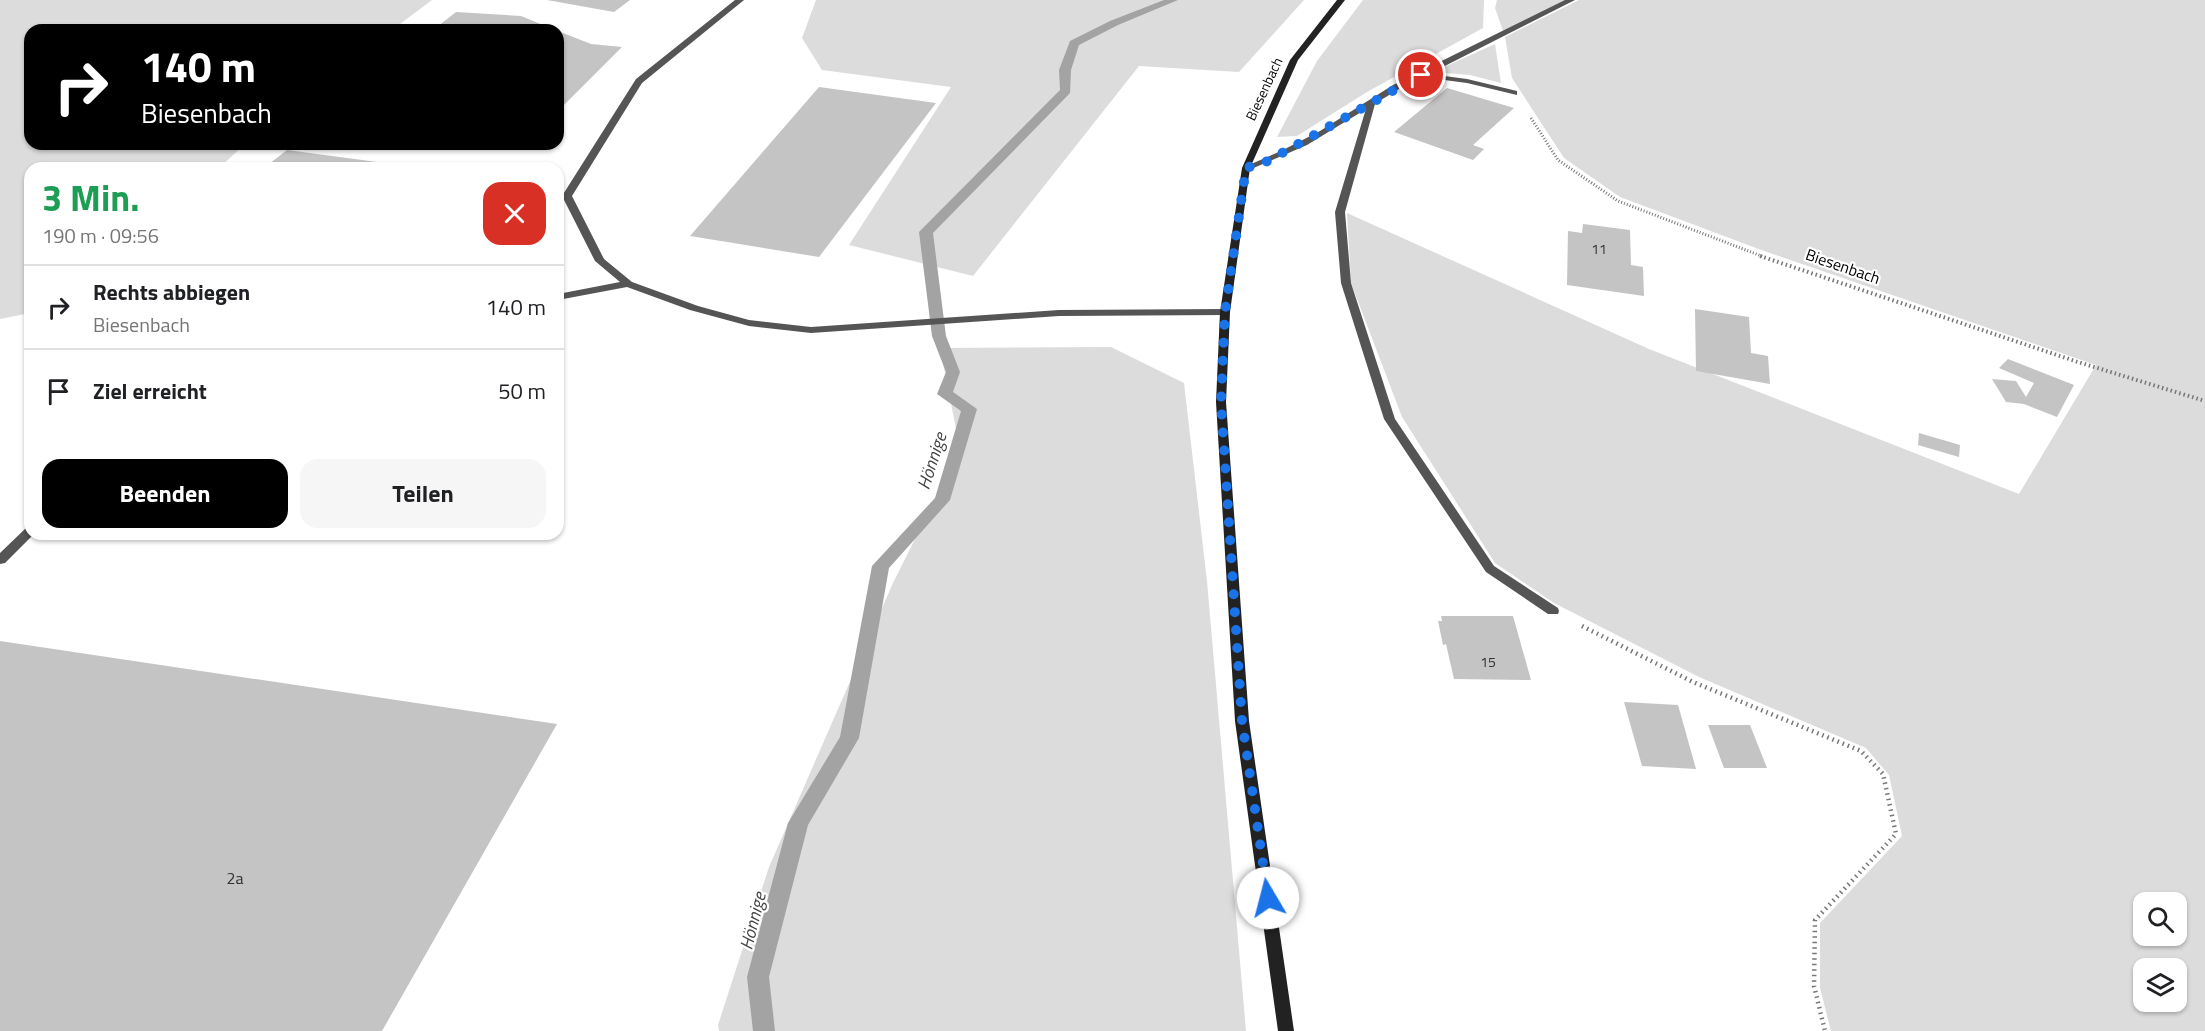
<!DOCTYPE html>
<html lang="de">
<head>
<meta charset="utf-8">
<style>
  body { margin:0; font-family:"Titillium Web",sans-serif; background:#f6f6f6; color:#202124; height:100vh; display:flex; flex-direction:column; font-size:22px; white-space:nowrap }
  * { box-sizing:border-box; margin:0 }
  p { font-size:20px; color:#757577 }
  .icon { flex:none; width:33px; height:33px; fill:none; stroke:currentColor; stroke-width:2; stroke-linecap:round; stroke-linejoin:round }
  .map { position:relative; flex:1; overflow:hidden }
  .panel { position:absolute; left:24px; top:162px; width:540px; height:378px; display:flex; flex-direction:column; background:#fff; border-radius:18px; box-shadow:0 2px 4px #0004 }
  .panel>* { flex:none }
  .top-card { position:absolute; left:24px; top:24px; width:540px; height:126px; border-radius:18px; box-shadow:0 2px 4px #0004; background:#000; color:#fff; overflow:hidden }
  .tools { position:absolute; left:2133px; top:892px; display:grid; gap:12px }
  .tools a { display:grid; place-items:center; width:54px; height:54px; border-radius:12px; background:#fff; box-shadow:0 2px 4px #0004; font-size:30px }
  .pin { position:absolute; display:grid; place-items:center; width:51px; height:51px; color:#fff; margin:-26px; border:3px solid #fff; border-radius:50%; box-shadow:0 2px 6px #0007 }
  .me { position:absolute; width:66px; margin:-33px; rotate:352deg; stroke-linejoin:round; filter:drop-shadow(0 0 4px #0008) }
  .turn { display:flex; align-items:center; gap:21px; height:126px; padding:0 18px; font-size:27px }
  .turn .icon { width:78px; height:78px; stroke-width:2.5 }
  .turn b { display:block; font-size:42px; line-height:51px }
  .round { display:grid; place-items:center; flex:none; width:63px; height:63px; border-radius:18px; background:#f6f6f6 }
  .head { display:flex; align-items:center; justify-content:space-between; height:102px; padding:0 18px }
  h1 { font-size:36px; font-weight:700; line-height:45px; color:#1e9e55 }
  .action { display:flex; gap:12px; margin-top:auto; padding:12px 18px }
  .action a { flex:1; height:69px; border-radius:18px; background:#000; color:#fff; font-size:24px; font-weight:700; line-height:69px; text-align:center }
  .action a+a { background:#f6f6f6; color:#202124 }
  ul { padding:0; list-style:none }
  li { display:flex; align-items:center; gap:18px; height:84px; padding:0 18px; border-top:2px solid #e0e0e0 }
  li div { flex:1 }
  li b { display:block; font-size:22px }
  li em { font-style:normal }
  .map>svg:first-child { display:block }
</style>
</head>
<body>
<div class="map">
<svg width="2205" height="1031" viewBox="0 0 2205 1031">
  <rect width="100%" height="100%" fill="#fff"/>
  <g fill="#dcdcdc" fill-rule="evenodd">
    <path d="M0,0H432L392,30H30V144H245L219,168H30V313L0,319Z"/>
    <path d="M816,0H1304L1239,72L1139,66L973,276L849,245L951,87L822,70L802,38Z"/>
    <path d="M1363,0H1484L1483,28L1367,92L1297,136L1277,137L1317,61Z"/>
    <path d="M1497,0H1566L1503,31L1495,8Z"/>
    <path d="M1579,0H2205V1031H1831L1820,988V923L1902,836L1889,775L1866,748L1699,677L1554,603L1495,563L1402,417L1351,283L1347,213L1649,349L2019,494L2096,365L1764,251L1620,197L1564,158L1512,78L1505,37ZM2144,903H2176V936H2144ZM2144,969H2176V1002H2144Z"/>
    <path d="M1495,44L1501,83L1470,75L1433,72Z"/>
    <path d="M1111,347L1184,383L1207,581L1246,1031H719L718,1025L769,867L893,583L960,449L940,348Z"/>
  </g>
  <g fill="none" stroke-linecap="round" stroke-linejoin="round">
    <path fill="#a3a3a3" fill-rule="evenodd" d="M1164,0H1178L1118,25L1079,45L1071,70L1070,93L933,233L946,336L960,372L953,392L977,409L950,500L889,568L859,738L808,825L769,977L775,1031H753L747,977L788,823L840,737L872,566L935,498L961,411L937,394L946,372L932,336L919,232L1060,90L1059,70L1070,41L1110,21Z"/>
  </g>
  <g fill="#c4c4c4">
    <path d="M547,0H630L614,12Z"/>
    <path d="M456,12L521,16L555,30H433Z"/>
    <path d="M558,31L591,44L622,47L558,111Z"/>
    <path d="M819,87L936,103L819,257L690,236Z"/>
    <path d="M1447,88L1514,108L1473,145L1484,149L1473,160L1394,132Z"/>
    <path d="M287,150L392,164L387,168H264Z"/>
    <path d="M1583,224L1630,230L1631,265L1643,267L1644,296L1567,285L1568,231L1582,233Z"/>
    <path d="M1695,309L1749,317L1751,353L1768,356L1770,384L1696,371Z"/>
    <path d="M2008,359L2074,385L2057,417L2024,404L2006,402L1992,379L2016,381L2026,397L2034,383L1999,368Z"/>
    <path d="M1919,433L1960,445L1959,457L1918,445Z"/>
    <path d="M1441,616H1513L1531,680L1454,679L1446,644L1443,645L1438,621H1442Z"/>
    <path d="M0,641L557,724L382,1031H0Z"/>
    <path d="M1624,702L1678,705L1696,769L1642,766Z"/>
    <path d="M1708,725H1750L1767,768H1724Z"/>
  </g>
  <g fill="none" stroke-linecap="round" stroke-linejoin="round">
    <path stroke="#777" stroke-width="3" stroke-dasharray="1 2" stroke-linecap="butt" d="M1531,118L1558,160L1618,201L1764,257"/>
    <path stroke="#777" stroke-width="4" stroke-dasharray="1.5 3" stroke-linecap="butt" d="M1760,256L2078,362L2205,401"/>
    <path stroke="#777" stroke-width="4.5" stroke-dasharray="1.5 4" stroke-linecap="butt" d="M1582,626L1693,682L1861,751L1883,774L1896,834L1815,920L1814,986L1825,1031"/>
    <g fill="#555" fill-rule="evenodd">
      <path d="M735,0H744L642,83L572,196L604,259L632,282L698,306L749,320L811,327L1059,310L1225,309L1230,312L1225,315L1059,316L811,333L749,326L690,310L627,287L558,300V294L620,282L595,261L562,196L636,79Z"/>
      <path d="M1368,102L1375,104L1345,212L1351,283L1395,419L1494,566L1558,608L1559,611L1558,614H1548L1486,572L1384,419L1341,283L1335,212Z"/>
      <path d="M30,527V534H34L5,563L0,564V553L26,528Z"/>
    </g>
    <path fill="#555" fill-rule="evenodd" d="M1565,0H1575L1429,74L1467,79L1517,91V95L1467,83L1422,77L1399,89L1307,145L1249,170H1243L1242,168L1281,151L1320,131L1393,85Z"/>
    <path fill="#222" fill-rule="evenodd" d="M1337,0H1345L1298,60L1250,168L1230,312L1226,402L1249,721L1294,1031H1278L1235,721L1216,402L1220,312L1242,168L1290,60Z"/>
  </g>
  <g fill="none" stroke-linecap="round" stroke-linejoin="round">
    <path stroke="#1a73e8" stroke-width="10" stroke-dasharray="0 18" d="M1268,898L1242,721L1221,402L1225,312L1246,168L1268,161L1421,75"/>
  </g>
  <g text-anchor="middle" stroke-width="4.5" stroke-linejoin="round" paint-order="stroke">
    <g font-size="14" fill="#000" stroke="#fff">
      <text transform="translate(1264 89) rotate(-65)" y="5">Biesenbach</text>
    </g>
    <g font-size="14" fill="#313131">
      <text x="1599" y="254">11</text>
      <text x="1488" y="667">15</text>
    </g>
    <g font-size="16" fill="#000" stroke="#fff">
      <text transform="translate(1843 266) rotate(19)" y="6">Biesenbach</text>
    </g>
    <g font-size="16" fill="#313131">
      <text x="235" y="884">2a</text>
    </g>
    <g font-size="18" font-style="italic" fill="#444" stroke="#fff">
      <text transform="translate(932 461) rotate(-72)" y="6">Hönnige</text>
      <text transform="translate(753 921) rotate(-76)" y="6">Hönnige</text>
    </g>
  </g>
</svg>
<div class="tools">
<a><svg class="icon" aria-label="search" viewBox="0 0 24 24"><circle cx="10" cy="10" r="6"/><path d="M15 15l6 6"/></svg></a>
<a><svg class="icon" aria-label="layers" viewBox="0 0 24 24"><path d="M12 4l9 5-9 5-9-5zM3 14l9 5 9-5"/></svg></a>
</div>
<div class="pin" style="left:1421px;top:75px;background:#d93025"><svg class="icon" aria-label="arrive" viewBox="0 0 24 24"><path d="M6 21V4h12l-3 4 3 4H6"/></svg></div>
<svg class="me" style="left:1268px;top:898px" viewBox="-20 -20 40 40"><circle r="19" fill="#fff"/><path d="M0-13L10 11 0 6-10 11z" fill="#1a73e8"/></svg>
<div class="top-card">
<div class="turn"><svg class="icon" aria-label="right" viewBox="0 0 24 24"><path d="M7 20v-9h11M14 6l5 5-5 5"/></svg><div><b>140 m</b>Biesenbach</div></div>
</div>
<section class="panel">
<div class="head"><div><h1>3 Min.</h1><p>190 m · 09:56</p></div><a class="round" style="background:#d93025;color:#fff"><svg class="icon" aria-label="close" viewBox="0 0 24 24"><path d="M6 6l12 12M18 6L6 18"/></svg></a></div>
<ul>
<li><svg class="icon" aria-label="right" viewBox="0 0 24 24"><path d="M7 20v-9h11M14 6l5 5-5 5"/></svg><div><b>Rechts abbiegen</b><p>Biesenbach</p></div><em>140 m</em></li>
<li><svg class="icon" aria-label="arrive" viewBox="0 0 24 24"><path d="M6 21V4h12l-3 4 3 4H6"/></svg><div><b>Ziel erreicht</b></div><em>50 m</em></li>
</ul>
<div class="action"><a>Beenden</a><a>Teilen</a></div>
</section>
</div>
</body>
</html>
